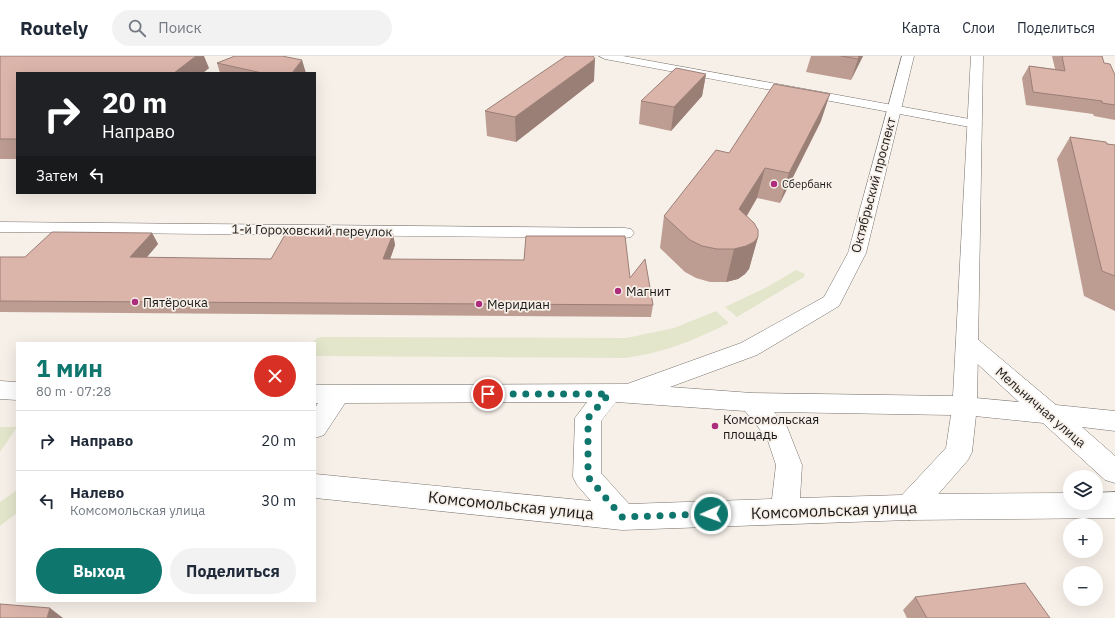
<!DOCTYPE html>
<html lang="ru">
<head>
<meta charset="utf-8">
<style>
  body { margin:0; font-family:"IBM Plex Sans",sans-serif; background:#f2f2f3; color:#1f2937; height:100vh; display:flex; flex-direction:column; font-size:15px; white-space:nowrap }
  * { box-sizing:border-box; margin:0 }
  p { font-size:13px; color:#747a83 }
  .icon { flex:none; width:22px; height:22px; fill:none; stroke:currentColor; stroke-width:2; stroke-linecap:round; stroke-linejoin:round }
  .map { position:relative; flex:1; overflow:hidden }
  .sheet { position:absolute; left:16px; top:286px; width:300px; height:260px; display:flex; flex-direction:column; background:#fff; border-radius:0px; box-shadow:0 4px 16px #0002 }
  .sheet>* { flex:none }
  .hud { position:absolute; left:16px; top:16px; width:300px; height:122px; border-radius:0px; box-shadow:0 4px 16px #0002; background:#202124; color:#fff; overflow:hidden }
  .controls { position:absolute; left:1063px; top:414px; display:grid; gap:8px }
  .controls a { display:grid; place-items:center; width:40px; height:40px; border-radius:50%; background:#fff; box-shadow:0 4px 16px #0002; font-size:20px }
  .pin { position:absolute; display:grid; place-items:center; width:34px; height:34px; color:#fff; margin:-17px; border:2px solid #fff; border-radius:50%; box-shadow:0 1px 4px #0007 }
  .me { position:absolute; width:44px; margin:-22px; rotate:268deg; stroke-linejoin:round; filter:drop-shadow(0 0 3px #0008) }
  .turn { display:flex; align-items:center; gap:14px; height:84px; padding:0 20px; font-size:18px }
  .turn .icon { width:52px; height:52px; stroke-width:2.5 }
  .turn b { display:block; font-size:28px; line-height:34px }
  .then { display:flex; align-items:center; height:38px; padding:0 20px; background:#0003; gap:8px; font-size:15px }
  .round { display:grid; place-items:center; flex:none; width:42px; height:42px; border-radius:21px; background:#f2f2f3 }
  .overview { display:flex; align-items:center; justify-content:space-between; height:68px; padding:0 20px }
  h1 { font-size:24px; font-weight:700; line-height:30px; color:#0f766e }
  .primary-button { display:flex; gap:8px; margin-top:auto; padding:8px 20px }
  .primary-button a { flex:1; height:46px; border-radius:24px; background:#0f766e; color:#fff; font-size:16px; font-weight:700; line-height:46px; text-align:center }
  .primary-button a+a { background:#f2f2f3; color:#1f2937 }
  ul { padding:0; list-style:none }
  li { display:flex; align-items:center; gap:12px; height:60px; padding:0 20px; border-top:1px solid #e0e1e3 }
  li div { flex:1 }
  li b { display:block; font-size:15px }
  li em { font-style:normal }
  header { display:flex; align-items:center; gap:24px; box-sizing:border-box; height:56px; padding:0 20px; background:#fff; border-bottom:1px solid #e0e1e3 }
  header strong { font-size:19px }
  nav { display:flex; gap:22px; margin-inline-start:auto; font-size:14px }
  .search { width:280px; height:36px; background:#f2f2f3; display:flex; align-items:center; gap:10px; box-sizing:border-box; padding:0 14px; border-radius:22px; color:#747a83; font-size:15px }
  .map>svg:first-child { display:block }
</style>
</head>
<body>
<header>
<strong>Routely</strong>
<div class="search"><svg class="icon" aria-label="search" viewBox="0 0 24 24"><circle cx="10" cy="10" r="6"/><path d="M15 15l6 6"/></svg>Поиск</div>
<nav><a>Карта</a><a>Слои</a><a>Поделиться</a></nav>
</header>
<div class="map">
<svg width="1115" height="562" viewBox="0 0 1115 562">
  <rect width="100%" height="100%" fill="#f7f0e9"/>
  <g fill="#e3e6cb">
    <path d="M796,214L805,218L804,221L737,261L725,251L769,230Z"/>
    <path d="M716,255L729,267C691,285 668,296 625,302L315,300V287H312L317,282L322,281L626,282L674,272Z"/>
    <path d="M0,371H17L0,396Z"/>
    <path d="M17,434V457L0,470V446Z"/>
  </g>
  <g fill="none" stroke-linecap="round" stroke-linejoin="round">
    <g stroke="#77716b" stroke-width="1">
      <path id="minor" d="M0,166L625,172L631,173L634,177L631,181L625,182L0,176Z"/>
    </g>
    <g stroke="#77716b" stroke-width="1">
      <path id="tertiary" d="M599,0H623L975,64L980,65L982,68L980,71L975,72L605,3Z"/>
    </g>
    <g stroke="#77716b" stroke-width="1">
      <g id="secondary">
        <path d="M967,278L975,281L1056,349L1115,355V375L1082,371L1115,400V427L1105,424L1043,367L965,359L956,357L953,350L956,343L965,341L1019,346L959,291L956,286L959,281Z"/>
        <path d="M1115,436V462L909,464L899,460L895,451L899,442L909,438L1070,437V447H1096V437Z"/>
      </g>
    </g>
    <g stroke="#77716b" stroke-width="1">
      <g id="primary">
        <path d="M902,0H914L866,197L839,250L757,299L670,331L752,337L953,340L971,0H983L977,350L972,396L968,404L919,460L909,464L622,474L315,442V418L591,445L577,429L573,421L575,362L587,346L345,347L324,379L315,382V352L318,347H315V329L627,328L741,287L824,241L848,197ZM616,346L745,355L767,382L776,409L772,443L629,448L601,417V365ZM774,356L951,359L946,392L902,439L800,442L802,409L787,371Z"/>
        <path d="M0,325L17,326V344L0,343Z"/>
      </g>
    </g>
    <use href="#minor" fill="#fff" fill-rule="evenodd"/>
    <use href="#tertiary" fill="#fff" fill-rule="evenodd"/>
    <use href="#secondary" fill="#fff" fill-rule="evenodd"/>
    <use href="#primary" fill="#fff" fill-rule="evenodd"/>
  </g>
  <g fill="#bd9c92">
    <path d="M0,0L209,12L203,17H17V103H0Z"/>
    <path d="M811,0H863L851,24L806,16Z"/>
    <path d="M1052,0H1102L1104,7L1115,19V64L1094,60L1093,58L1026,49L1022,22L1029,10L1055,13Z"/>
    <path d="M217,7L306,17H220Z"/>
    <path d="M706,18L702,40L671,75L639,68L641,45Z"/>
    <path d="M594,25L516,86L487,80L485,55Z"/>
    <path d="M821,65L780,147L757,142L747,160L758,181L749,213L745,218L738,223L726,226H710L696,222L685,216L660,192L664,160L729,97Z"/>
    <path d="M1070,81L1115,89V255L1084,240L1057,103Z"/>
    <path d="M152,177L158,188L146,202L271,203L393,178L395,189L390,203L630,222L653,249L651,261L0,256V201H25Z"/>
    <path d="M915,541L1050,562H907L903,554Z"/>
  </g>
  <g fill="#9a7f77">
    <path d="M196,0H204L209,12L203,17H174Z"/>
    <path d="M859,0H863L851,24Z"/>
    <path d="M595,3L594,25L516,86L515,61Z"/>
    <path d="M302,4L306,17H292Z"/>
    <path d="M706,18L702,40L671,75L674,51Z"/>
    <path d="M830,38L821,65L780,147L789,117Z"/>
    <path d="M765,112L757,142L732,184L739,153Z"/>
    <path d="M152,177L158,188L137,213L130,201Z"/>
    <path d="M393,178L395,189L386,215L383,203Z"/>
    <path d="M758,181L749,213L745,218L738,223L726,226L734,193Z"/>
    <path d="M50,552L63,562H47Z"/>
  </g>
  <g fill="#dcb5aa" stroke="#9a7f77">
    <path d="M0,0H196L174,17H17V83H0Z"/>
    <path d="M235,0H282L302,4L292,17H262L217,7Z"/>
    <path d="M566,0H593L595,3L515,61L485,55Z"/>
    <path d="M841,0H859L858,3Z"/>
    <path d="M1062,0H1102L1104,7L1110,8L1115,19V49L1102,47V45L1033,36L1029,10L1065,15Z"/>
    <path d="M676,12L706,18L674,51L641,45Z"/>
    <path d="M774,28L830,38L789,117L765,112L739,153L754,167L758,174V181L754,186L746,190L734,193H717L702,190L690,184L664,160L716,94L729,97Z"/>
    <path d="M1070,81L1106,86L1107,88L1115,89V220L1102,215Z"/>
    <path d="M52,176L152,177L130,201L271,203L286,177L393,178L383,203L524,204L526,180H625L630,222L645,203L653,249L0,245V201H25Z"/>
    <path d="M1025,527L1050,562H927L915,541Z"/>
    <path d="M0,548L50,552L47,562H0Z"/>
  </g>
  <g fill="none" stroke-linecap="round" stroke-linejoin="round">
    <path stroke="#0f766e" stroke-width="7" stroke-dasharray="0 12.6" d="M488,338H609L588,362V421L622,461L711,458"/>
  </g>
  <g fill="#ac2d7b" stroke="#f7f0e9" stroke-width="1.5">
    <circle cx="774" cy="128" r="4"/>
    <circle cx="618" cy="235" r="4"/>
    <circle cx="135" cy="246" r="4"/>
    <circle cx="479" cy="248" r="4"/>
    <circle cx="715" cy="370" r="4"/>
  </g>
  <g text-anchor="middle" stroke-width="3.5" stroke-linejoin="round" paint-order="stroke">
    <g font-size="11" fill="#1b1917" stroke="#f7f0e9" text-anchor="start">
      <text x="782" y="132">Сбербанк</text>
    </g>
    <g font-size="13" fill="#1b1917" stroke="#f7f0e9">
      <text transform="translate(873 129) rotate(-75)" y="5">Октябрьский проспект</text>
      <text transform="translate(312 174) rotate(1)" y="5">1-й Гороховский переулок</text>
      <text transform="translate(1041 351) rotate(41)" y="5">Мельничная улица</text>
    </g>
    <g font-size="13" fill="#1b1917" stroke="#f7f0e9" text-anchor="start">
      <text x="626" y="240">Магнит</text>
      <text x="143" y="251">Пятёрочка</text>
      <text x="487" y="253">Меридиан</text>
      <text x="723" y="368">Комсомольская<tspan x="723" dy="15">площадь</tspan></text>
    </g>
    <g font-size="16" fill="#1b1917" stroke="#f7f0e9">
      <text transform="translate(511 449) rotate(6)" y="6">Комсомольская улица</text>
      <text transform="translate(834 454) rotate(-2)" y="6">Комсомольская улица</text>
    </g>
  </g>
</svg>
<div class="controls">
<a><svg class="icon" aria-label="layers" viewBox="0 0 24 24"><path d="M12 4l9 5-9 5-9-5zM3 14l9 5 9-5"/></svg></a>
<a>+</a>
<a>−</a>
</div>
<div class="pin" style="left:488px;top:338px;background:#d93025"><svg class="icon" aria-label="arrive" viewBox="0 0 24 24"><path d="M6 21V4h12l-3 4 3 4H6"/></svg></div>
<svg class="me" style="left:711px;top:458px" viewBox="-20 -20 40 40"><circle r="17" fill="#0f766e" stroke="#fff" stroke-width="3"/><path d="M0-11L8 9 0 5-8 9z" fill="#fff"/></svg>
<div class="hud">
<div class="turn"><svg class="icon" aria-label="right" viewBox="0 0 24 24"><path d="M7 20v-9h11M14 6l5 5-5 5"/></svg><div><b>20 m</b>Направо</div></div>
<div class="then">Затем<svg class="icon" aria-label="left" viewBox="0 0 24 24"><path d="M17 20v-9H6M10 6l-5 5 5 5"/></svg></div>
</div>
<section class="sheet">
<div class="overview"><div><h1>1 мин</h1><p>80 m · 07:28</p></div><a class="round" style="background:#d93025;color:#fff"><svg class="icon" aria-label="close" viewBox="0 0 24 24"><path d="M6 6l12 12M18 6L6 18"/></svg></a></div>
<ul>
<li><svg class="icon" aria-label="right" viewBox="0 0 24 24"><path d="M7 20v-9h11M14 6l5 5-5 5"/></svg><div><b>Направо</b></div><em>20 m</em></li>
<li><svg class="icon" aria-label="left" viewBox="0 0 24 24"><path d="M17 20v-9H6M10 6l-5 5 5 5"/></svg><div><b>Налево</b><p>Комсомольская улица</p></div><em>30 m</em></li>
</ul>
<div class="primary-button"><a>Выход</a><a>Поделиться</a></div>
</section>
</div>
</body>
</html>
